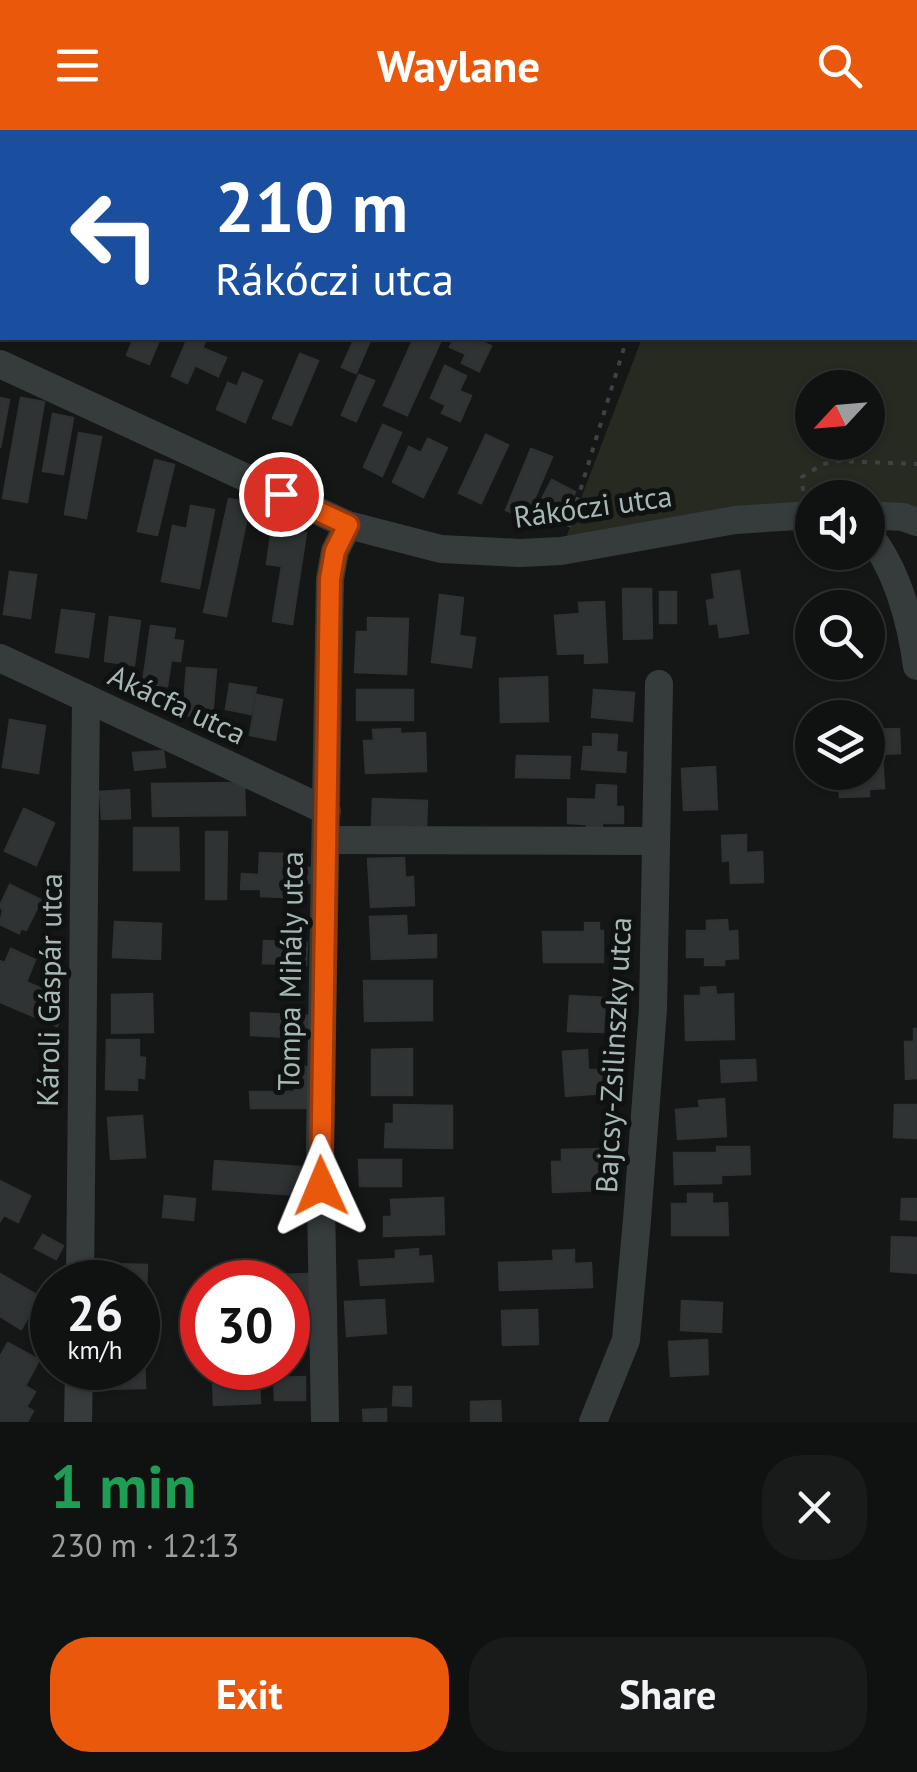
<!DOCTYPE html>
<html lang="en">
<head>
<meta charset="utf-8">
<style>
  body { margin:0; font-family:"PT Sans",sans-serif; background:#191a1a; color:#f1f3f6; height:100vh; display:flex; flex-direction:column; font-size:38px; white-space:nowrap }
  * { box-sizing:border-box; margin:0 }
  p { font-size:32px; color:#9c9d9f }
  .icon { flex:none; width:55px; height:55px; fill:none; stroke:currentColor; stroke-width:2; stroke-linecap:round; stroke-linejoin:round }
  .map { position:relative; height:1292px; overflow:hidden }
  .drawer { display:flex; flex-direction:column; background:#101111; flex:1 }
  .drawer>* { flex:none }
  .top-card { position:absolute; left:0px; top:0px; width:918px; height:210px; box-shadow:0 2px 8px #0004,0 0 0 2px #303131; background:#1a4fa0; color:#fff; overflow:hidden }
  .needle { width:65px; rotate:244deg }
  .controls { position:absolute; left:795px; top:240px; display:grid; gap:20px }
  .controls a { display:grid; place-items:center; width:90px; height:90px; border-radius:50%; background:#101111; box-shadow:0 2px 8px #0004,0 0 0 2px #303131; font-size:50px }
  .speed { position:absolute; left:30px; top:1130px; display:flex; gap:20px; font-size:50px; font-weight:700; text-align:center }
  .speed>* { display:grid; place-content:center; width:130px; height:130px; border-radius:50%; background:#101111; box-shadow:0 2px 8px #0004,0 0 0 2px #303131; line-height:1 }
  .speed small { font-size:25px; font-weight:400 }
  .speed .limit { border:15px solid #d22; background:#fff; color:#111 }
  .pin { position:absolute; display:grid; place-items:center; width:85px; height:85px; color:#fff; margin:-42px; border:5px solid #fff; border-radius:50%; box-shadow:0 2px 10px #0007 }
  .me { position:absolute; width:110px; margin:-55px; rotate:359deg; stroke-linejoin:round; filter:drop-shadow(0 0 8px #0008) }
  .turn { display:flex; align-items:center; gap:35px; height:210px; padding:0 50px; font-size:45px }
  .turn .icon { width:130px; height:130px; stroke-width:2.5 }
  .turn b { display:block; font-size:70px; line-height:85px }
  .round { display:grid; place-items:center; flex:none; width:105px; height:105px; border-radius:40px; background:#191a1a }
  .summary { display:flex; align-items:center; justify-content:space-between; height:170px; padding:0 50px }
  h1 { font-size:60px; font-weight:800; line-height:75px; color:#1e9e55 }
  .primary-button { display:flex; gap:20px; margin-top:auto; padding:20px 50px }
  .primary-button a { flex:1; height:115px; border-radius:40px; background:#ea580c; color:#fff; font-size:40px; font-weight:800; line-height:115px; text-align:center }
  .primary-button a+a { background:#191a1a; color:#f1f3f6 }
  header { display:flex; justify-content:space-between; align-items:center; height:130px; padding:0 50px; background:#ea580c; color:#fff; font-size:45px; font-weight:800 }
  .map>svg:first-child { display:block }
</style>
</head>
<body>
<header><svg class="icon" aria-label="menu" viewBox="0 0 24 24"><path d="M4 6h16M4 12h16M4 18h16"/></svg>Waylane<svg class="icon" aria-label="search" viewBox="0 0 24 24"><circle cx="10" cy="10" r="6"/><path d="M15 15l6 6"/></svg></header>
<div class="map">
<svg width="917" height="1292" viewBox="0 0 917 1292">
  <rect width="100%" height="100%" fill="#151717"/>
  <path fill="#272a21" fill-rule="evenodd" d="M534,0H917V392L868,385V368H812V385L561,421L642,208H915V2ZM812,258H868V312H812Z"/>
  <g fill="#303333" stroke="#2f3233" stroke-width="2.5">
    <path d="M134,208H160L149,234L127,225Z"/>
    <path d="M188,208H207L202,218L226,228L218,246L195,235L187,253L172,246Z"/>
    <path d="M355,208H371L356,243L342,237Z"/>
    <path d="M414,208L441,210L407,285L384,275Z"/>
    <path d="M455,208H481L479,211L491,216L479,241L462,233L466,224L450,217Z"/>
    <path d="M300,224L318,231L291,295L273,288Z"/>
    <path d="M445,236L466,246L459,261L471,266L460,291L442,283L446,275L431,268Z"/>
    <path d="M243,243L262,251L245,292L217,279L228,253L237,257Z"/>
    <path d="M359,245L374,251L356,291L342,285Z"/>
    <path d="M0,268L9,270L0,318Z"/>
    <path d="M21,268L44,272L27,372L3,368Z"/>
    <path d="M53,284L73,288L63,344L43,341Z"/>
    <path d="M383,295L401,303L382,346L364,337Z"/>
    <path d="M79,303L101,307L86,388L65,384Z"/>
    <path d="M486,305L508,315L481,373L459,363Z"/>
    <path d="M428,309L447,318L423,367L393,352L409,317L421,323Z"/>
    <path d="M531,319L552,327L526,388L506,380Z"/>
    <path d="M155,330L174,335L157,405L138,401Z"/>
    <path d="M552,350L575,362L559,394L535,382Z"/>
    <path d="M229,369L250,373L226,486L204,482Z"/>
    <path d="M191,376L214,380L199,458L162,451L173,396L187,399Z"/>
    <path d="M272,398L306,403L292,494L273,491L282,436L267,434Z"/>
    <path d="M739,441L748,503L720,507L718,493L710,494L707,471L715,469L712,445Z"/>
    <path d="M10,442L36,445L30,488L4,484Z"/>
    <path d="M623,459H651L652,508L624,509Z"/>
    <rect x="660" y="462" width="16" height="31"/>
    <path d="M440,465L463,468L459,506L475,508L471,537L432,532Z"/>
    <path d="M604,472L607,532L585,533V523L558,524L555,486L580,484L579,473Z"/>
    <path d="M62,480L94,484L88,527L56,522Z"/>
    <path d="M110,487L140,491L134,535L105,531Z"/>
    <path d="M368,488L408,489L406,544L355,542L357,502H368Z"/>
    <path d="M868,490H872L876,525L868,526Z"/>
    <path d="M151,496L175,499L173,510L183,511L180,531L171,530L167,556L143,553Z"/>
    <path d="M187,538L216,540L212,587L183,585Z"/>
    <path d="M547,547L548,591L501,592L500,549Z"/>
    <path d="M230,554L256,558L251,584L226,579Z"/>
    <rect x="357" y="560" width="56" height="30"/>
    <path d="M594,560L634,563L632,591L592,587Z"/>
    <path d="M257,565L282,570L275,610L250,605Z"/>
    <path d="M10,590L45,596L38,643L3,637Z"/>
    <path d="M400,599V604L425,603L426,641L366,643L364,611H374L373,600Z"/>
    <path d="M899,599L900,623L882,624L884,658L869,659V666L840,667L839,642H868V600Z"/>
    <path d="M593,604L617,605L616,622L626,623L625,642L582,639L584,617H593Z"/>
    <path d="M163,621L165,637L135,640L133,623Z"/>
    <path d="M517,626L570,627L569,648L516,647Z"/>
    <path d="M715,637L717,679L684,680L682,639Z"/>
    <path d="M244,653L245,685L153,686L152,654Z"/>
    <path d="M597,655L616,656V677H623V693H602L601,707L587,706V694L568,693V669L596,670Z"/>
    <path d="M129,660L130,688L102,689L100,662Z"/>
    <path d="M373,669L427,671L426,697L372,695Z"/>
    <path d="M24,679L54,693L36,735L5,721Z"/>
    <path d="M134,698H178L179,740H134Z"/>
    <path d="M206,702H227L226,769H206Z"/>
    <path d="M746,705V723L762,722L763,752L731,753L730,730L723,731L722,706Z"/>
    <path d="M260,723L283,724L282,737L310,738V753L282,752V767L261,766V759H241L242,744L259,745Z"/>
    <path d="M404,728L405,748L413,747L414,775L371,777L368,729Z"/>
    <path d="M10,755L41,770L26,800L21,798L19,803L0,794L3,780L0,776Z"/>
    <path d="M406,786L407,806L436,805V827L372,829L370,787Z"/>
    <path d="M727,790L728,802L737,801L738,828L724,829V835H705V827H687V801H707V791Z"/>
    <path d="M115,792L161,794L160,829L113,827Z"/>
    <path d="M585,793H599V801H603V832H544L543,802H585Z"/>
    <path d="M264,811L307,813L306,835L263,833Z"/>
    <path d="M11,819L35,830L26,852L49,862L45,872L63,880L57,896L0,872V831L5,833Z"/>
    <path d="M364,851H432V890L365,891Z"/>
    <path d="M715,857L716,865L733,864L734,909L686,910L685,866H701V858Z"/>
    <path d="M152,864L153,902L112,903V865Z"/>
    <path d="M570,866L605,868L603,902L568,901Z"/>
    <path d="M251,883L312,886L311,908L251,905Z"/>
    <path d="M914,899H917V948L906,949L905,912H914Z"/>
    <path d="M107,910H139V927L145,928L144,948L137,947V960L106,959Z"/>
    <path d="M412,919V965H372V920Z"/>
    <path d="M587,920L588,940H602L603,963L566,966L563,922Z"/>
    <path d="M755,930L756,950L722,952L721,931Z"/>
    <path d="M294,937H314V978H251L250,962H295Z"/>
    <path d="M724,969L726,1006L678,1009L676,980L700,978L699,971Z"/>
    <path d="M394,975L452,976V1018L385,1017L386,994H394Z"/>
    <path d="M895,975H917V1008L894,1007Z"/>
    <path d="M142,986L145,1027L111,1029L108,988Z"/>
    <path d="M717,1017H749L750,1044L721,1045V1053L675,1054L674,1023H717Z"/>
    <path d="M600,1019L601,1060L553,1062L552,1032H562V1020Z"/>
    <path d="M359,1030H401V1056H360Z"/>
    <path d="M215,1031L300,1037L298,1065L213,1059Z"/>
    <path d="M0,1051L30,1066L18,1092L4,1085L0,1091Z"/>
    <path d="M688,1064H712V1074L727,1073L728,1105H672V1074H688Z"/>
    <path d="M165,1066L195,1069L193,1090L163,1087Z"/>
    <path d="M443,1068L444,1104L384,1106V1087H392L391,1070Z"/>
    <path d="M902,1069H917V1090L901,1089Z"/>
    <path d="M43,1105L63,1116L56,1129L35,1118Z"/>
    <path d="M892,1107L917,1108V1143L891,1141Z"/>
    <path d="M418,1119V1127L431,1126L433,1151L361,1155L359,1131L396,1129V1121Z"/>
    <path d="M574,1120V1134L591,1133L592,1157L500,1160L499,1133L554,1131L553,1121Z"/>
    <path d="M111,1134L147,1135L145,1186H141L140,1192H138V1152H110Z"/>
    <path d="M0,1144L40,1167L21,1199L0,1186Z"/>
    <path d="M309,1144L311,1176L288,1177V1152H277L276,1145Z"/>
    <path d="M384,1170L386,1203L347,1206L345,1172Z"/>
    <path d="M682,1171L722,1173L721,1202L681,1200Z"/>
    <path d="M537,1180L538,1214L503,1215L502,1181Z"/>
    <path d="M707,1210L708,1244L671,1246L669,1212Z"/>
    <path d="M8,1213L39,1230L25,1256L35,1262L26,1277L33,1281L27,1292H0V1227Z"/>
    <path d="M138,1221H144L145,1258L101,1259L100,1238H138Z"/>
    <path d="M220,1238H237V1246L259,1245L260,1273L214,1275L213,1247H220Z"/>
    <path d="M305,1247V1270H275L274,1248Z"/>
    <path d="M394,1257H411V1276L393,1275Z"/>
    <path d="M500,1271L501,1292H471V1272Z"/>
    <path d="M386,1279V1292H364L363,1280Z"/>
  </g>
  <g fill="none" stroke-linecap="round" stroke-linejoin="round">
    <g stroke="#3c4343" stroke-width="4" stroke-dasharray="5 8" stroke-linecap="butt">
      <path d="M731,0L733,2"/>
      <path d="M915,72L917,71"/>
      <path d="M915,79L917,83"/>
      <path d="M803,361L802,347L823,334L838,331L917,334"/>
      <path d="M569,397L627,208"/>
    </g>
    <g stroke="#363c3c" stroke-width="28">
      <path d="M0,234L348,395L441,419L520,423L561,421L735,390L812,385"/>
      <path d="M868,385L903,387L917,392"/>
      <path d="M868,404C897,438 911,492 917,536"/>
      <path d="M0,528L327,681"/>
      <path d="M326,710L656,711"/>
      <path d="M80,1152L86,568"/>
      <path d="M78,1292L79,1238"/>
      <path d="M325,1292L320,1016L330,449L335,421L348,395"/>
      <path d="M593,1292L626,1210L637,1090L653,879L659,554"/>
    </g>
  </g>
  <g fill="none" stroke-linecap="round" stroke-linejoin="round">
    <g stroke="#983908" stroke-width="25">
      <path id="route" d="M281,364L348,395L335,421L330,449L321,1056"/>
    </g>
    <use href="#route" stroke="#ea580c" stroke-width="18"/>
  </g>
  <g text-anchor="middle" stroke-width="10" stroke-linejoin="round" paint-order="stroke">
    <g font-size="30" fill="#a6b8b6" stroke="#101212">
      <text transform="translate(593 377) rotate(-8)" y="10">Rákóczi utca</text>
      <text transform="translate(177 575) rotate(25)" y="10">Akácfa utca</text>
      <text transform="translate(291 841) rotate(-89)" y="10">Tompa Mihály utca</text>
      <text transform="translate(50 860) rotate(-89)" y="10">Károli Gáspár utca</text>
      <text transform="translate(614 925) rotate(-87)" y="10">Bajcsy-Zsilinszky utca</text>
    </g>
  </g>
</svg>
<div class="controls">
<a><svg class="needle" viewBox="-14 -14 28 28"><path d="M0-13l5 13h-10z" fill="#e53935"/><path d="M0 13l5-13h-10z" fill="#9c9d9f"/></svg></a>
<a><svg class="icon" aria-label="sound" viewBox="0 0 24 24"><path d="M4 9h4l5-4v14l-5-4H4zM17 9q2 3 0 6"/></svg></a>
<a><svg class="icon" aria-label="search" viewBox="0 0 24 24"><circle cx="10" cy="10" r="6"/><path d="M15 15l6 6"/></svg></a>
<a><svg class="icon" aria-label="layers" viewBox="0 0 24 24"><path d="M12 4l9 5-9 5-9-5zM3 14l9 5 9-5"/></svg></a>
</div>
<div class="speed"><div>26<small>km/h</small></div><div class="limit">30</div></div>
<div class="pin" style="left:281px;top:364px;background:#d93025"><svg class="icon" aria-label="arrive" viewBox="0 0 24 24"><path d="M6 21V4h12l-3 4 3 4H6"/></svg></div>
<svg class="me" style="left:321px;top:1056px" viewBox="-20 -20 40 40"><path d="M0-17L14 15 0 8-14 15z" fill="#ea580c" stroke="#fff" stroke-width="4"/></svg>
<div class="top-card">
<div class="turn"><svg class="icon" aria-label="left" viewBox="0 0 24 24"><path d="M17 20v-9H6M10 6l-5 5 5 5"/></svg><div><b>210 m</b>Rákóczi utca</div></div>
</div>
</div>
<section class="drawer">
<div class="summary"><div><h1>1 min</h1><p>230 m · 12:13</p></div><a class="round"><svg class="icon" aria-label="close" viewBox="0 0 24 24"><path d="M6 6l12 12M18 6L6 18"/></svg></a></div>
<div class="primary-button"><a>Exit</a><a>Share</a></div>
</section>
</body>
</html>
